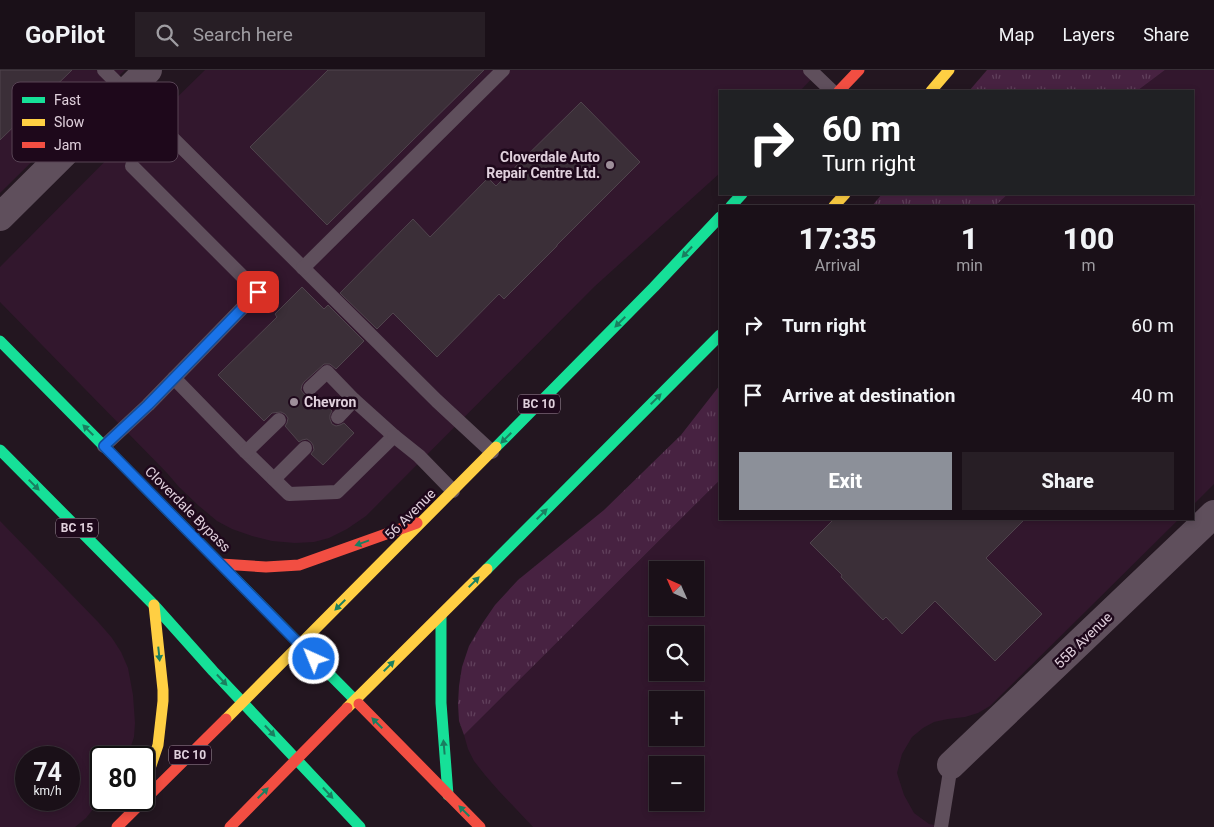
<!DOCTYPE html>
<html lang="en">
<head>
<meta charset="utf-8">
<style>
  body { margin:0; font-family:Roboto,sans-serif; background:#271e25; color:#f1f3f6; height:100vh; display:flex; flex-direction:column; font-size:19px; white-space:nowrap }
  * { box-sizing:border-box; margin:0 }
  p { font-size:16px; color:#9f9da2 }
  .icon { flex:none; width:28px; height:28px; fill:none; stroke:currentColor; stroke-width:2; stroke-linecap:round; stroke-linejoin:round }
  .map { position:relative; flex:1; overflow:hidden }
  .side { position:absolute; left:719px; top:135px; width:475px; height:315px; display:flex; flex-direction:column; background:#1a1018; border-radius:0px; box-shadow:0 2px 8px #0003,0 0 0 1px #383037 }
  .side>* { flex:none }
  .hud { position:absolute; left:719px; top:20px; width:475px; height:105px; border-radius:0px; box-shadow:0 2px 8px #0003,0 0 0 1px #383037; background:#202124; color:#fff; overflow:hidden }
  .needle { width:32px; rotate:315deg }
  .buttons { position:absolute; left:649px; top:491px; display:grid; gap:10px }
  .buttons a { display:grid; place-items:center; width:55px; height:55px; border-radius:0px; background:#1a1018; box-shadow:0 2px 8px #0003,0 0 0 1px #383037; font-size:25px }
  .speed { position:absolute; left:15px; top:676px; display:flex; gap:10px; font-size:25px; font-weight:700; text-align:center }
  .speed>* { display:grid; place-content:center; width:65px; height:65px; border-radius:50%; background:#1a1018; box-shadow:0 2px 8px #0003,0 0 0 1px #383037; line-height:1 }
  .speed small { font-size:12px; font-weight:400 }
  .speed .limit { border:2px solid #111; border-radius:8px; background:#fff; color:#111 }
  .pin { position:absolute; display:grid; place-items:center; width:42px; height:42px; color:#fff; margin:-21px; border-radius:10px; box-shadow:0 2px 8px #0006 }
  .me { position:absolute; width:55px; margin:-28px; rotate:316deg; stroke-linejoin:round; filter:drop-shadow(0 0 4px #0008) }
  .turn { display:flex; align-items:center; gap:18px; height:105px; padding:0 20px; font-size:22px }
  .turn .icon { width:65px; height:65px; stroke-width:2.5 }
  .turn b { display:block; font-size:35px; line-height:42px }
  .eta { display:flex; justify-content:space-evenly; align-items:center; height:85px; text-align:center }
  .eta b { font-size:30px; font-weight:800; line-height:35px }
  .cta { display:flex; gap:10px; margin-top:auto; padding:10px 20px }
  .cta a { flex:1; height:58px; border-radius:0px; background:#8c9099; color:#fff; font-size:20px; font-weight:800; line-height:58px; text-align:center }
  .cta a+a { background:#271e25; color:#f1f3f6 }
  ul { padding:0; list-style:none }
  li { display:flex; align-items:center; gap:15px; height:70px; padding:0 20px }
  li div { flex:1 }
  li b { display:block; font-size:19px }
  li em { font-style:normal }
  header { display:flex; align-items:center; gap:30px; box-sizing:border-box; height:70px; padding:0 25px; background:#1a1018; border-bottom:1px solid #383037 }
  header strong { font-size:24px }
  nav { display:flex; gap:28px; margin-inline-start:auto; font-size:18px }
  .search { width:350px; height:45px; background:#271e25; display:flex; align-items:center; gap:12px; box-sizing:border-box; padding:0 18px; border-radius:0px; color:#9f9da2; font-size:19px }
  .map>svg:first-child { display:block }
</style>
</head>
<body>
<header>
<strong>GoPilot</strong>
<div class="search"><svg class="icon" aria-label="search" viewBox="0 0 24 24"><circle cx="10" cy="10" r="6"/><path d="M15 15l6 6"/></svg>Search here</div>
<nav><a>Map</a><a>Layers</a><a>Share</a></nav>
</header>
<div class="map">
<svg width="1214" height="757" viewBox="0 0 1214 757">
  <defs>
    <pattern id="grass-tufts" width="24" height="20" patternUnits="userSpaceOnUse" patternTransform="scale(1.25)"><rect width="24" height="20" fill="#472241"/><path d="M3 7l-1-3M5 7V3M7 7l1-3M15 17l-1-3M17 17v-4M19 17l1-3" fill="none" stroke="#61415c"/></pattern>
  </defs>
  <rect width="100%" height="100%" fill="#231620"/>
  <g fill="#32172d" fill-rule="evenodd">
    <path d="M0,0H125L0,123Z"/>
    <path d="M205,0H820L800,21H720V103L594,217L366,446L347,459L329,468L314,472L295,473L272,471L252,466L232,459L217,451L199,436L179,417L167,403L0,232V197L144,52L164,40Z"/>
    <path d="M1165,0H1214V414L1193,435L1192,136H995L1008,124H1192V21H1137Z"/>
    <path d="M720,410V449H1179L990,636L978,643L965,647L948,649L934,652L923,658L912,667L902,684L897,703L904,725L914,743L929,754L946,757H533L498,720L485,705L474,691L468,679L464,665ZM658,500H695V538H658ZM658,565H695V602H658ZM658,630H695V668H658ZM658,695H695V732H658Z"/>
    <path d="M0,451L99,553L112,568L121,582L128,598L133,625L135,653L134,667L128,685L127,687L101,688V729L86,748L75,757H0ZM26,688H69V730H26Z"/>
  </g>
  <g fill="url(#grass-tufts)">
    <path d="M987,0H1165L1137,21H969Z"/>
    <path d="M882,124H1008L995,136H872Z"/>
    <path d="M720,315V410L464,665L459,651L458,634L459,616L462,597L469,576L482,554L495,535L518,510L604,440L681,365Z"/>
  </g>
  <g fill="#3b2f38" stroke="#50444d">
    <path d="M0,0H72L0,70Z"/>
    <path d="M328,0H484L327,155L250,77Z"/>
    <path d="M581,32L640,92L557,175V176L504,229L499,224L437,287L393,243L377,259L340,223L413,149L430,167L488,108L496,116Z"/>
    <path d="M302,217L324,239L328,235L364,271L336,299L330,294H324L304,312L302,315L301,320L304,324L308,326L312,327L316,324L332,341L330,345V349L332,354L336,356L340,355L344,353L354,363L323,395L311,384L314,380L313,375L311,372L307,369L302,370L299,372L285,356L287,353L288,348L285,344L281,342L272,343L264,351L218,305L277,247L275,244Z"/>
    <path d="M834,449H1025L986,488L1042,544L995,591L935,531L902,564L886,547L883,550L841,507L842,505L810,473Z"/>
  </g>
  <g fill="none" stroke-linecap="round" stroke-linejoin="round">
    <g stroke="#5f4f5c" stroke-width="14">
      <path d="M104,0L437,331L492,382"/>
      <path d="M810,0L832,21"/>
      <path d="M303,198L503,0"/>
      <path d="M174,308L246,382L289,424L337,422L394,366L354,330L338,347"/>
      <path d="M310,318L327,302L354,330"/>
      <path d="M394,366L419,386L453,421"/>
      <path d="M104,376L148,335L258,222L132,96"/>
      <path d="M246,382L279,350"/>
      <path d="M274,409L305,378"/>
      <path d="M941,757L951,695"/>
    </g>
    <g stroke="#5f4f5c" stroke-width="28">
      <path d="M0,147L148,0"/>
      <path d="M951,695L1214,444"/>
    </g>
    <g stroke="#16e098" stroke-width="11">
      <path d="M731,136L742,124"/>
      <path d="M0,271L359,634"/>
      <path d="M496,377L654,217L720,147"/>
      <path d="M0,380L154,535L213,601L360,757"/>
      <path d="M487,499L720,265"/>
      <path d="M441,545V633L448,725"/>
    </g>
    <g stroke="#ffcf43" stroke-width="11">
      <path d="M931,21L949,0"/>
      <path d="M834,136L845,124"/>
      <path d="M347,638L487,499"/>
      <path d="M226,649L496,377"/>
      <path d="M144,716L158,675L163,631V620L154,535"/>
    </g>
    <g stroke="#f24e42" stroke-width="11">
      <path d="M839,21L859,0"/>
      <path d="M221,494L266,497L299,495L417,453"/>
      <path d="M359,634L480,757"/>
      <path d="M117,757L226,649"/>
      <path d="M230,757L347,638"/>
    </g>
  </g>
  <defs><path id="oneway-solid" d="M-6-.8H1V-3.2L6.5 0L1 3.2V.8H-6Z" transform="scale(1.25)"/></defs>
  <g fill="#1a7f60">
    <use href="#oneway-solid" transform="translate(687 182) rotate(133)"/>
    <use href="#oneway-solid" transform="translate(620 252) rotate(135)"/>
    <use href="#oneway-solid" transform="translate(656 329) rotate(-45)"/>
    <use href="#oneway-solid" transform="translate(88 360) rotate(-135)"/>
    <use href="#oneway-solid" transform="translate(506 368) rotate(135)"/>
    <use href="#oneway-solid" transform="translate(34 415) rotate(45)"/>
    <use href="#oneway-solid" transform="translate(542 444) rotate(-45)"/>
    <use href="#oneway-solid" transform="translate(362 473) rotate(160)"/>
    <use href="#oneway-solid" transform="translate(474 512) rotate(-45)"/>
    <use href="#oneway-solid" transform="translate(340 535) rotate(135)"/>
    <use href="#oneway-solid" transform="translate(159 584) rotate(84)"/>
    <use href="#oneway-solid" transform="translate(389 596) rotate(-45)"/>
    <use href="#oneway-solid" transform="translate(222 610) rotate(47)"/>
    <use href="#oneway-solid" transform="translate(377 653) rotate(-135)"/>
    <use href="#oneway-solid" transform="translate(270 661) rotate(47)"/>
    <use href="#oneway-solid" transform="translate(444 677) rotate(-95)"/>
    <use href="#oneway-solid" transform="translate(263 723) rotate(-45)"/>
    <use href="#oneway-solid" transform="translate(328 723) rotate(47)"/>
    <use href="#oneway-solid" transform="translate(464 741) rotate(-135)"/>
  </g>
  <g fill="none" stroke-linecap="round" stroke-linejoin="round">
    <g stroke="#114b97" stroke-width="12">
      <path id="route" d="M258,222L148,335L104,376L314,589"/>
    </g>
    <use href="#route" stroke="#1a73e8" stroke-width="9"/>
  </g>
  <g fill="#9e8f9a" stroke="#1e081b" stroke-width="2">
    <circle cx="610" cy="95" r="5"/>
    <circle cx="294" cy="332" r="5"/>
  </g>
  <g text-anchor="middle" stroke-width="5" stroke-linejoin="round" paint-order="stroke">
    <g fill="#1e081b" stroke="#a694a2" stroke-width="1">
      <rect x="518" y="324.5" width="42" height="19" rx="4"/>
      <rect x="56" y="448.5" width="42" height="19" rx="4"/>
      <rect x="169" y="675.5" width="42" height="19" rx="4"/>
    </g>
    <g font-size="12" font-weight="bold" fill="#e0d0dc">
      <text x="539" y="338">BC 10</text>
      <text x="77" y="462">BC 15</text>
      <text x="190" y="689">BC 10</text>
    </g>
    <g font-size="14" font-weight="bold" fill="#e0d0dc" stroke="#1e081b" text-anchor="end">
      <text x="600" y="92">Cloverdale Auto<tspan x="600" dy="16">Repair Centre Ltd.</tspan></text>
      <text x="304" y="337" text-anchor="start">Chevron</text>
    </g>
    <g font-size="14" fill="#e0d0dc" stroke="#1e081b">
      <text transform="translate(188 439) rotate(45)" y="5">Cloverdale Bypass</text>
      <text transform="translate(410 444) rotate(-45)" y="5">56 Avenue</text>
      <text transform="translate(1083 570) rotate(-44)" y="5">55B Avenue</text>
    </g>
  </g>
  <rect x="12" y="12" width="166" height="80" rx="8" fill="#1e081b" stroke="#584455" stroke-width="1"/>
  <rect x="22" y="27" width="23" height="6" fill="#16e098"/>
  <rect x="22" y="49" width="23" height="7" fill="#ffcf43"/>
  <rect x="22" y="72" width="23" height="6" fill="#f24e42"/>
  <g font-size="14" fill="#e0d0dc">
    <text x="54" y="35">Fast</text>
    <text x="54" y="57">Slow</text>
    <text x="54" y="80">Jam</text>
  </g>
</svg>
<div class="buttons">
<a><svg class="needle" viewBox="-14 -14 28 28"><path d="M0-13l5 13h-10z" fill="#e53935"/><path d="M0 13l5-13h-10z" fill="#9f9da2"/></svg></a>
<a><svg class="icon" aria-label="search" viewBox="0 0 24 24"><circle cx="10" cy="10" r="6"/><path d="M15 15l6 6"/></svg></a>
<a>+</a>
<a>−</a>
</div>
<div class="speed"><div>74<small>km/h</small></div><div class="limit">80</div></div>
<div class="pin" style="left:258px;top:222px;background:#d93025"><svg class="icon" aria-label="arrive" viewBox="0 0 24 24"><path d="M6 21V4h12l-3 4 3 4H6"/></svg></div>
<svg class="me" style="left:314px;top:589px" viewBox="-20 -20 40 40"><circle r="17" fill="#1a73e8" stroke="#fff" stroke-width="3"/><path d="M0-11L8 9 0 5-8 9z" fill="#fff"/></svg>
<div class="hud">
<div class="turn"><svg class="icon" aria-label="right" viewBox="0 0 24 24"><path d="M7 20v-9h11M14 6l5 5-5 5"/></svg><div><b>60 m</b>Turn right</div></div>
</div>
<section class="side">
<div class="eta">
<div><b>17:35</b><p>Arrival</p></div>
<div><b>1</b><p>min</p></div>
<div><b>100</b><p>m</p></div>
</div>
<ul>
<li><svg class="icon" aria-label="right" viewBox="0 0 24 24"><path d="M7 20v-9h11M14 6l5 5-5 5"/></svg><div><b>Turn right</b></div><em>60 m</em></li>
<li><svg class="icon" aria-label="arrive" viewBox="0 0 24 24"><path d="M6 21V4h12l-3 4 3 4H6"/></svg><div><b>Arrive at destination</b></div><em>40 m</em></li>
</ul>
<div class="cta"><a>Exit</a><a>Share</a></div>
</section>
</div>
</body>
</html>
